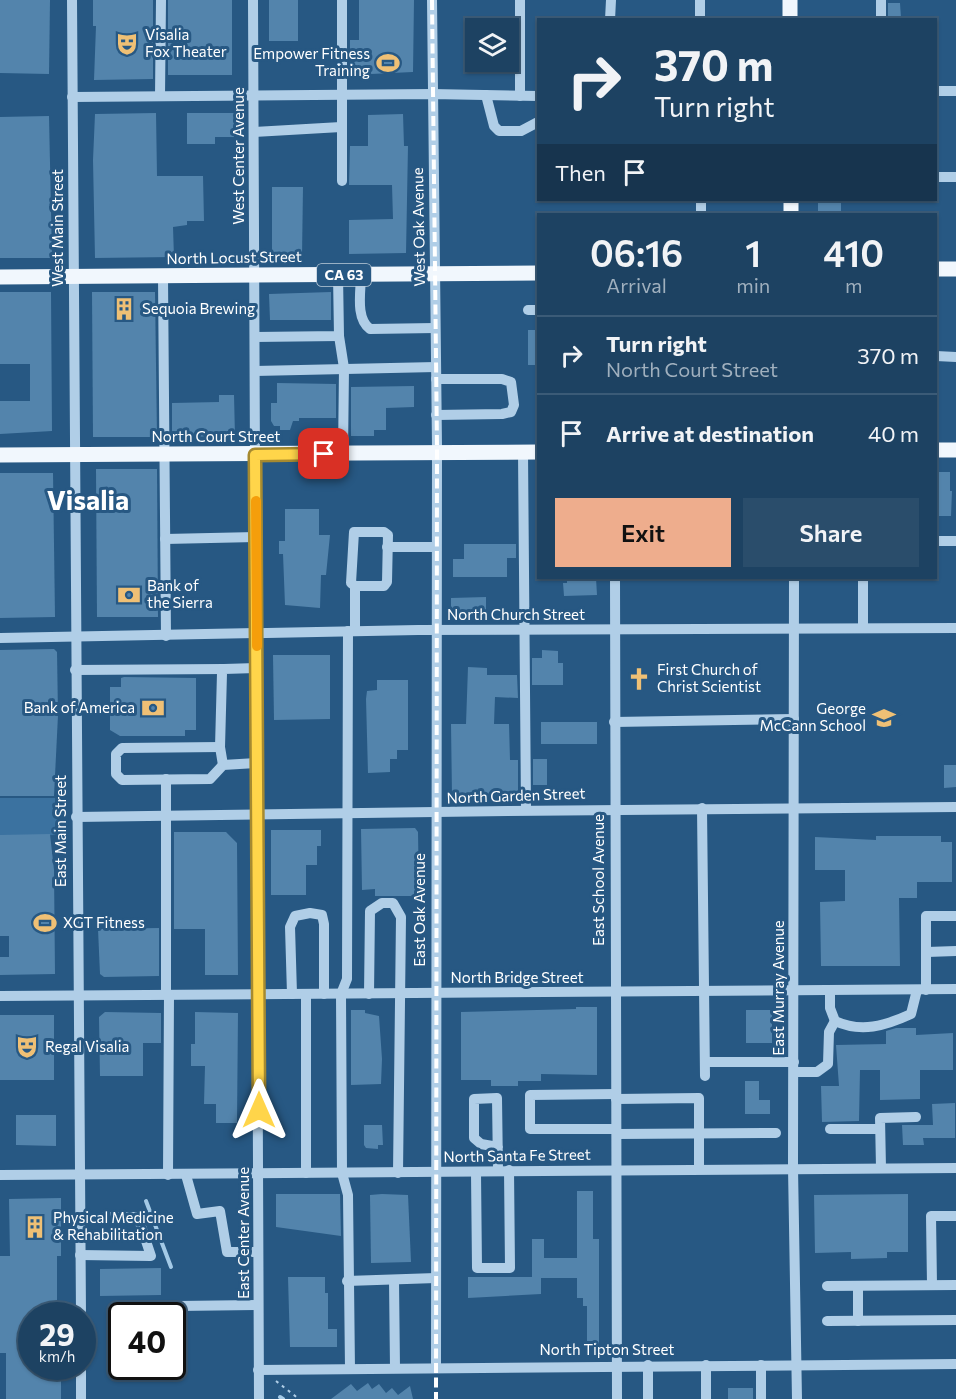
<!DOCTYPE html>
<html lang="en">
<head>
<meta charset="utf-8">
<style>
  body { margin:0; font-family:Commissioner,sans-serif; background:#2a4d6b; color:#f1f3f6; height:100vh; display:flex; flex-direction:column; font-size:22px; white-space:nowrap }
  * { box-sizing:border-box; margin:0 }
  p { font-size:20px; color:#a0b0be }
  .icon { flex:none; width:33px; height:33px; fill:none; stroke:currentColor; stroke-width:2; stroke-linecap:round; stroke-linejoin:round }
  .map { position:relative; flex:1; overflow:hidden }
  .side { position:absolute; left:537px; top:213px; width:400px; height:366px; display:flex; flex-direction:column; background:#1d4262; border-radius:0px; box-shadow:0 2px 4px #0004,0 0 0 2px #3b5b77 }
  .side>* { flex:none }
  .banner { position:absolute; left:537px; top:18px; width:400px; height:183px; border-radius:0px; box-shadow:0 2px 4px #0004,0 0 0 2px #3b5b77; background:#1d4262; color:#f1f3f6; overflow:hidden }
  .tools { position:absolute; left:465px; top:18px; display:grid; gap:12px }
  .tools a { display:grid; place-items:center; width:54px; height:54px; border-radius:0px; background:#1d4262; box-shadow:0 2px 4px #0004,0 0 0 2px #3b5b77; font-size:30px }
  .speed { position:absolute; left:18px; top:1302px; display:flex; gap:12px; font-size:30px; font-weight:700; text-align:center }
  .speed>* { display:grid; place-content:center; width:78px; height:78px; border-radius:50%; background:#1d4262; box-shadow:0 2px 4px #0004,0 0 0 2px #3b5b77; line-height:1 }
  .speed small { font-size:15px; font-weight:400 }
  .speed .limit { border:3px solid #111; border-radius:9px; background:#fff; color:#111 }
  .pin { position:absolute; display:grid; place-items:center; width:51px; height:51px; color:#fff; margin:-26px; border-radius:12px; box-shadow:0 3px 9px #0006 }
  .me { position:absolute; width:66px; margin:-33px; rotate:0deg; stroke-linejoin:round; filter:drop-shadow(0 0 4px #0008) }
  .turn { display:flex; align-items:center; gap:21px; height:126px; padding:0 18px; font-size:27px }
  .turn .icon { width:78px; height:78px; stroke-width:2.5 }
  .turn b { display:block; font-size:42px; line-height:51px }
  .then { display:flex; align-items:center; height:57px; padding:0 18px; background:#0003; gap:12px; font-size:22px }
  .eta { display:flex; justify-content:space-evenly; align-items:center; height:102px; text-align:center }
  .eta b { font-size:36px; font-weight:600; line-height:42px }
  .primary-button { display:flex; gap:12px; margin-top:auto; padding:12px 18px }
  .primary-button a { flex:1; height:69px; border-radius:0px; background:#eead8d; color:#111; font-size:24px; font-weight:600; line-height:69px; text-align:center }
  .primary-button a+a { background:#2a4d6b; color:#f1f3f6 }
  ul { padding:0; list-style:none }
  li { display:flex; align-items:center; gap:18px; height:78px; padding:0 18px; border-top:2px solid #3b5b77 }
  li div { flex:1 }
  li b { display:block; font-size:22px }
  li em { font-style:normal }
  .map>svg:first-child { display:block }
</style>
</head>
<body>
<div class="map">
<svg width="956" height="1399" viewBox="0 0 956 1399">
  <rect width="100%" height="100%" fill="#275883"/>
  <path fill="#3b72a0" d="M0,798H58V835L0,836Z"/>
  <g fill="none" stroke-linecap="round" stroke-linejoin="round">
    <g stroke="#a4cae7" stroke-width="4">
      <path d="M146,1201L171,1267"/>
      <path d="M280,1397L283,1399"/>
    </g>
  </g>
  <g fill="#5384ac">
    <path d="M0,0H50L49,74L0,73Z"/>
    <path d="M93,0H153V79L94,80L96,26H93Z"/>
    <rect x="168" y="0" width="64" height="75"/>
    <rect x="269" y="0" width="29" height="41"/>
    <path d="M359,0H414L413,72L350,75V40H359Z"/>
    <path d="M888,3H900L901,18L888,19Z"/>
    <path d="M156,113L157,176H203L204,221H187V225L173,227L174,257L95,258L93,160L95,114Z"/>
    <path d="M187,113H234V137H215V144H187Z"/>
    <path d="M403,114L404,146H408L406,253L349,254V220L393,219L392,185H349L350,146H368V115Z"/>
    <path d="M49,116L52,258H0V117Z"/>
    <path d="M272,187H303L302,256H272Z"/>
    <rect x="818" y="200" width="23" height="14"/>
    <path d="M0,292H51L52,431L0,434V401H30V364H0Z"/>
    <path d="M92,292H155L157,437H93Z"/>
    <path d="M331,292V320H270L269,294Z"/>
    <rect x="528" y="330" width="10" height="35"/>
    <path d="M277,383L336,384V418H299V421H293L290,430H280V426H274L271,421V403H277Z"/>
    <path d="M414,386V407L386,408V430H374V436H351V387Z"/>
    <path d="M219,395H234L235,436L172,437V403L219,402Z"/>
    <path d="M96,469H157L158,617H97Z"/>
    <path d="M936,472H950V491H952L951,516H936Z"/>
    <path d="M0,473H53L55,617L0,618Z"/>
    <path d="M285,509H319V535H330L326,575H321L320,608L285,605L283,554H279V541H285Z"/>
    <path d="M464,544H516V558H507V577H453V559H464Z"/>
    <path d="M567,578H596L597,595L564,596L563,583H567Z"/>
    <path d="M486,597V613H451V598Z"/>
    <path d="M54,649L57,652L58,715L54,796H0V650Z"/>
    <path d="M542,650L558,651V663H563V685H532V658H542Z"/>
    <path d="M273,655H330V719L274,720Z"/>
    <path d="M468,667L487,668V675H517L518,698L495,697L494,724H509L510,760H518V795L452,796L451,724H466Z"/>
    <path d="M124,677L196,678V730H185V736H120L110,730V687H121V678Z"/>
    <path d="M377,680H408V750H397V759H390V772L368,773L366,699L367,691L377,690Z"/>
    <rect x="541" y="722" width="56" height="22"/>
    <rect x="533" y="759" width="14" height="26"/>
    <path d="M944,765H956V787L944,788Z"/>
    <path d="M415,828L418,832L419,896H375V889L362,890L361,829Z"/>
    <path d="M271,830H321V846H317V865H306V895H271Z"/>
    <path d="M174,832H226L237,843L238,975H205V929H174Z"/>
    <path d="M50,834L54,870L55,974L0,975V957H9V936H0V835Z"/>
    <path d="M876,836H941V842H952V882H917V898H899L900,966H821L820,902L845,901V870H815V837L876,840Z"/>
    <path d="M159,928V976L104,977L100,974L98,929Z"/>
    <path d="M576,1007H597V1075L541,1074V1081H518V1086H491V1080H461V1012L576,1009Z"/>
    <path d="M351,1010H365V1013L379,1016L382,1059L381,1084L351,1085Z"/>
    <rect x="746" y="1010" width="26" height="33"/>
    <path d="M105,1012L161,1013V1043H143V1076H100L99,1017Z"/>
    <path d="M195,1012L238,1013L237,1123H216V1104H204L205,1066H191V1044H195Z"/>
    <rect x="0" y="1015" width="54" height="65"/>
    <path d="M896,1028H916V1035L953,1033V1070H920V1099L880,1100V1070H860L859,1121L822,1122L821,1086H839L836,1045L886,1044V1031Z"/>
    <path d="M745,1081H759V1100H770V1114H745Z"/>
    <path d="M955,1103V1138H923L924,1145H903L902,1125H933L932,1104Z"/>
    <path d="M16,1115H56V1146L16,1145Z"/>
    <path d="M364,1125H382L383,1145H378V1149L366,1148L364,1145Z"/>
    <path d="M577,1191H593V1239H599V1345H587V1306H583V1298H577V1278H541V1294L468,1298V1277H532V1239H544V1258H577Z"/>
    <path d="M276,1194H340L341,1236L276,1227Z"/>
    <path d="M382,1194L408,1195L411,1262L371,1263L370,1195Z"/>
    <path d="M908,1194V1252H887V1258L851,1259V1252L815,1253L814,1195Z"/>
    <path d="M61,1198V1256H57V1316H32V1366H61V1399H6V1353H0V1256H10L9,1199Z"/>
    <path d="M161,1268V1295L100,1296V1269Z"/>
    <path d="M288,1277H325V1293H328V1329H337V1347H290Z"/>
    <path d="M368,1383L372,1389L379,1384L386,1393L392,1388L398,1395L410,1386L413,1399H331L351,1384L357,1391Z"/>
    <rect x="728" y="1388" width="25" height="11"/>
  </g>
  <g fill="none" stroke-linecap="round" stroke-linejoin="round">
    <g stroke="#b0cee7" stroke-width="2" stroke-dasharray="3 4.5" stroke-linecap="butt">
      <path d="M236,108L239,112"/>
      <path d="M276,1381L299,1399"/>
    </g>
    <g stroke="#b0cee7" stroke-width="10">
      <path d="M72,0L81,1316"/>
      <path d="M253,0L259,1399"/>
      <path d="M432,0L437,447L436,1367"/>
      <path d="M700,0V20"/>
      <path d="M610,20L611,0"/>
      <path d="M881,20V0"/>
      <path d="M936,91H956"/>
      <path d="M486,95L494,126L499,131H521L538,122"/>
      <path d="M160,96L161,0"/>
      <path d="M520,96V0"/>
      <path d="M72,97L432,94L538,96"/>
      <path d="M254,132L341,127"/>
      <path d="M936,177H956"/>
      <path d="M342,181V0"/>
      <path d="M701,200V214"/>
      <path d="M361,274C361,291 355,318 370,329L435,328"/>
      <path d="M163,277L166,636"/>
      <path d="M528,310H538"/>
      <path d="M339,336L344,368L343,454"/>
      <path d="M255,337L339,336L338,275"/>
      <path d="M936,356L956,357"/>
      <path d="M255,371L436,367"/>
      <path d="M436,379H502L511,382L514,405L511,412L502,414L436,415"/>
      <path d="M523,452L526,809"/>
      <path d="M354,532H384L388,535L387,582L384,586H355L351,583Z"/>
      <path d="M165,539L256,537"/>
      <path d="M936,541H956"/>
      <path d="M387,547H436"/>
      <path d="M615,578L617,1399"/>
      <path d="M794,578L793,1168L797,1399"/>
      <path d="M863,628V578"/>
      <path d="M348,631L347,979L341,994L342,1173L348,1195L350,1369"/>
      <path d="M355,631V586"/>
      <path d="M0,638L418,630L956,628"/>
      <path d="M75,670L224,669"/>
      <path d="M614,722L794,719"/>
      <path d="M220,747L122,748L116,754V774L122,780L210,779L223,765L257,763"/>
      <path d="M223,765L220,747L222,673L224,669L257,668"/>
      <path d="M166,779V995"/>
      <path d="M702,808L705,1076"/>
      <path d="M76,817C369,813 663,808 956,807"/>
      <path d="M927,952L956,951"/>
      <path d="M830,990V1008L835,1021C861,1033 885,1026 911,1014L917,990"/>
      <path d="M926,990V916H956"/>
      <path d="M292,994L290,927L295,916L310,913L322,915L324,924V994"/>
      <path d="M369,994L370,911L382,903H393L401,917L398,1173"/>
      <path d="M0,996L956,989"/>
      <path d="M705,1062H794"/>
      <path d="M794,1072H817L828,1064L829,1032L835,1021"/>
      <path d="M616,1094L530,1095V1129H616"/>
      <path d="M616,1099L699,1098V1169"/>
      <path d="M830,1129H880"/>
      <path d="M617,1134L776,1133"/>
      <path d="M498,1147L481,1144L474,1138V1099L497,1098L498,1170"/>
      <path d="M881,1168L880,1118L916,1117"/>
      <path d="M306,1173V994"/>
      <path d="M476,1173L477,1268H510L509,1170"/>
      <path d="M0,1175L956,1168"/>
      <path d="M168,1175L169,995"/>
      <path d="M186,1175L197,1214L220,1211L227,1252H258"/>
      <path d="M80,1255L151,1256L138,1217H105"/>
      <path d="M394,1280L395,1368"/>
      <path d="M347,1281L436,1278"/>
      <path d="M932,1285L931,1216H956"/>
      <path d="M827,1286L956,1285"/>
      <path d="M858,1286V1321"/>
      <path d="M177,1306L258,1305"/>
      <path d="M827,1321L956,1320"/>
      <path d="M648,1365V1399"/>
      <path d="M706,1365V1399"/>
      <path d="M81,1366V1399"/>
      <path d="M258,1370L956,1364"/>
      <path d="M761,1399V1365"/>
    </g>
    <g stroke="#f1f7fd" stroke-width="15">
      <path d="M790,0V20"/>
      <path d="M791,214V200"/>
      <path d="M936,269H956"/>
      <path d="M0,277L538,273"/>
      <path d="M936,450H956"/>
      <path d="M0,455L538,452"/>
    </g>
    <path stroke="#fff" stroke-width="4" stroke-dasharray="10 4.5" stroke-linecap="butt" d="M432,0L437,447L436,1399"/>
  </g>
  <g fill="none" stroke-linecap="round" stroke-linejoin="round">
    <g stroke="#a68a30" stroke-width="15">
      <path id="route" d="M259,1110L255,455L324,454"/>
    </g>
    <use href="#route" stroke="#ffd54a" stroke-width="10"/>
    <path stroke="#f59e0b" stroke-width="10" d="M256,501L257,646"/>
  </g>
  <defs>
    <g id="theatre-bare" transform="scale(1.8)"><path d="M-5-5.5Q0-4 5-5.5V0Q5 5 0 6Q-5 5-5 0ZM-3.3-2.5H-1v1.5H-3.3ZM1-2.5H3.3v1.5H1ZM-2.8 1Q0 5.5 2.8 1Z" fill="#efc075" stroke="#275883" stroke-width="2.5" paint-order="stroke"/></g>
    <g id="stadium-bare" transform="scale(1.8)"><path d="M0-5a6.5 5 0 1 0 0 10a6.5 5 0 1 0 0-10ZM-3.5-1.8h7v3.6h-7Z" fill="#efc075" stroke="#275883" stroke-width="2.5" paint-order="stroke"/></g>
    <g id="building-bare" transform="scale(1.8)"><path d="M-4-6H4V6H1V3H-1V6H-4ZM-2.5-4.3h1.7v1.8h-1.7ZM.8-4.3h1.7v1.8H.8ZM-2.5-1h1.7V.8h-1.7ZM.8-1h1.7V.8H.8Z" fill="#efc075" stroke="#275883" stroke-width="2.5" paint-order="stroke"/></g>
    <g id="bank-bare" transform="scale(1.8)"><path d="M-6-4H6V4H-6ZM0-2.3a2.3 2.3 0 1 0 0 4.6a2.3 2.3 0 1 0 0-4.6Z" fill="#efc075" stroke="#275883" stroke-width="2.5" paint-order="stroke"/></g>
    <g id="church-bare" transform="scale(1.8)"><path d="M-1.2-6h2.4v3.5h3.3v2.4h-3.3V6h-2.4V-.1h-3.3v-2.4h3.3Z" fill="#efc075" stroke="#275883" stroke-width="2.5" paint-order="stroke"/></g>
    <g id="school-bare" transform="scale(1.8)"><path d="M0-5L7-2L0 1L-7-2ZM-4 1L0 2.5L4 1V4Q0 6-4 4Z" fill="#efc075" stroke="#275883" stroke-width="2.5" paint-order="stroke"/></g>
  </defs>
  <g fill-rule="evenodd">
    <use href="#theatre-bare" x="127" y="44"/>
    <use href="#stadium-bare" x="388" y="63"/>
    <use href="#building-bare" x="124" y="309"/>
    <use href="#bank-bare" x="129" y="595"/>
    <use href="#church-bare" x="639" y="679"/>
    <use href="#bank-bare" x="153" y="708"/>
    <use href="#school-bare" x="884" y="718"/>
    <use href="#stadium-bare" x="45" y="923"/>
    <use href="#theatre-bare" x="27" y="1047"/>
    <use href="#building-bare" x="35" y="1227"/>
  </g>
  <g text-anchor="middle" stroke-width="6" stroke-linejoin="round" paint-order="stroke">
    <rect fill="#275883" stroke="#becdda" stroke-width="1.5" x="317" y="264" width="54" height="22" rx="4.5"/>
    <g font-size="14" font-weight="bold" fill="#fff">
      <text x="344" y="280">CA 63</text>
    </g>
    <g font-size="15" fill="#fff" stroke="#275883" text-anchor="start">
      <text x="145" y="40">Visalia<tspan x="145" dy="17">Fox Theater</tspan></text>
      <text x="370" y="59" text-anchor="end">Empower Fitness<tspan x="370" dy="17">Training</tspan></text>
      <text x="142" y="314">Sequoia Brewing</text>
      <text x="147" y="591">Bank of<tspan x="147" dy="17">the Sierra</tspan></text>
      <text x="657" y="675">First Church of<tspan x="657" dy="17">Christ Scientist</tspan></text>
      <text x="135" y="713" text-anchor="end">Bank of America</text>
      <text x="866" y="714" text-anchor="end">George<tspan x="866" dy="17">McCann School</tspan></text>
      <text x="63" y="928">XGT Fitness</text>
      <text x="45" y="1052">Regal Visalia</text>
      <text x="53" y="1223">Physical Medicine<tspan x="53" dy="17">&amp; Rehabilitation</tspan></text>
    </g>
    <g font-size="15" fill="#fff" stroke="#275883">
      <text transform="translate(239 156) rotate(-90)" y="5">West Center Avenue</text>
      <text transform="translate(419 227) rotate(-91)" y="5">West Oak Avenue</text>
      <text transform="translate(58 228) rotate(-90)" y="5">West Main Street</text>
      <text transform="translate(234 258) rotate(-1)" y="5">North Locust Street</text>
      <text x="216" y="442">North Court Street</text>
      <text x="516" y="620">North Church Street</text>
      <text transform="translate(516 796) rotate(-2)" y="5">North Garden Street</text>
      <text transform="translate(61 831) rotate(-90)" y="5">East Main Street</text>
      <text transform="translate(599 880) rotate(-90)" y="5">East School Avenue</text>
      <text transform="translate(420 910) rotate(-90)" y="5">East Oak Avenue</text>
      <text x="517" y="983">North Bridge Street</text>
      <text transform="translate(779 988) rotate(-90)" y="5">East Murray Avenue</text>
      <text transform="translate(517 1156) rotate(-1)" y="5">North Santa Fe Street</text>
      <text transform="translate(244 1233) rotate(-90)" y="5">East Center Avenue</text>
      <text x="607" y="1355">North Tipton Street</text>
    </g>
    <g font-size="27" font-weight="bold" fill="#fff" stroke="#275883">
      <text x="88" y="510">Visalia</text>
    </g>
  </g>
</svg>
<div class="tools">
<a><svg class="icon" aria-label="layers" viewBox="0 0 24 24"><path d="M12 4l9 5-9 5-9-5zM3 14l9 5 9-5"/></svg></a>
</div>
<div class="speed"><div>29<small>km/h</small></div><div class="limit">40</div></div>
<div class="pin" style="left:324px;top:454px;background:#d93025"><svg class="icon" aria-label="arrive" viewBox="0 0 24 24"><path d="M6 21V4h12l-3 4 3 4H6"/></svg></div>
<svg class="me" style="left:259px;top:1110px" viewBox="-20 -20 40 40"><path d="M0-17L14 15 0 8-14 15z" fill="#ffd54a" stroke="#fff" stroke-width="4"/></svg>
<div class="banner">
<div class="turn"><svg class="icon" aria-label="right" viewBox="0 0 24 24"><path d="M7 20v-9h11M14 6l5 5-5 5"/></svg><div><b>370 m</b>Turn right</div></div>
<div class="then">Then<svg class="icon" aria-label="arrive" viewBox="0 0 24 24"><path d="M6 21V4h12l-3 4 3 4H6"/></svg></div>
</div>
<section class="side">
<div class="eta">
<div><b>06:16</b><p>Arrival</p></div>
<div><b>1</b><p>min</p></div>
<div><b>410</b><p>m</p></div>
</div>
<ul>
<li><svg class="icon" aria-label="right" viewBox="0 0 24 24"><path d="M7 20v-9h11M14 6l5 5-5 5"/></svg><div><b>Turn right</b><p>North Court Street</p></div><em>370 m</em></li>
<li><svg class="icon" aria-label="arrive" viewBox="0 0 24 24"><path d="M6 21V4h12l-3 4 3 4H6"/></svg><div><b>Arrive at destination</b></div><em>40 m</em></li>
</ul>
<div class="primary-button"><a>Exit</a><a>Share</a></div>
</section>
</div>
</body>
</html>
